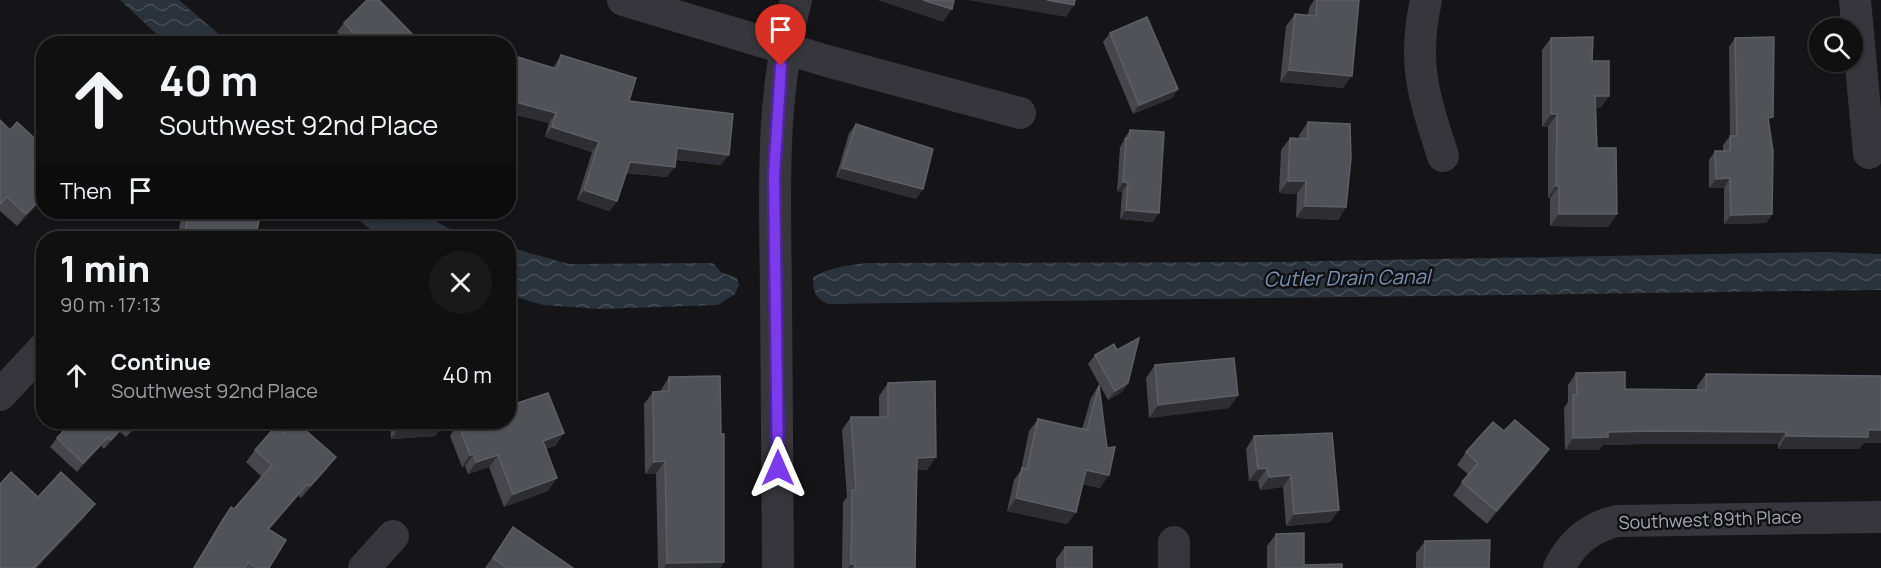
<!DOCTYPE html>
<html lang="en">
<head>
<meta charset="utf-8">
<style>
  body { margin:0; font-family:Manrope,sans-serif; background:#19191a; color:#f1f3f6; height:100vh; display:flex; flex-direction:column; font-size:22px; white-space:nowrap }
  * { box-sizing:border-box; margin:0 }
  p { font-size:20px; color:#9c9d9f }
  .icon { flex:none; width:33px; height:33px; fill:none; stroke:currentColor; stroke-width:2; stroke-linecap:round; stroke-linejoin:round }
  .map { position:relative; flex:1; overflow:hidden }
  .drawer { position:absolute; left:36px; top:231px; width:480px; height:198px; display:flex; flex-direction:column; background:#101011; border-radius:24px; box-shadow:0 2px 4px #0004,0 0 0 2px #303031 }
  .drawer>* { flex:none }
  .top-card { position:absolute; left:36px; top:36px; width:480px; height:183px; border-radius:24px; box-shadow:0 2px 4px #0004,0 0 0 2px #303031; background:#101011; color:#f1f3f6; overflow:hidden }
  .buttons { position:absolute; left:1809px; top:18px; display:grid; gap:12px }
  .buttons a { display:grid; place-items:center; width:54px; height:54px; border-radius:50%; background:#101011; box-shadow:0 2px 4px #0004,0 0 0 2px #303031; font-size:30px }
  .pin { position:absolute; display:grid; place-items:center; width:51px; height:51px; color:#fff; margin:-62px -26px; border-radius:50% 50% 50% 0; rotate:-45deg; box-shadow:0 0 6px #0007 }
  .pin .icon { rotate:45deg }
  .me { position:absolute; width:66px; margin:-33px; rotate:0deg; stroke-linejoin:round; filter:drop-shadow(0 0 4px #0008) }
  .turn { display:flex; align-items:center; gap:21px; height:126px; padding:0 24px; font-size:27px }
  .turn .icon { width:78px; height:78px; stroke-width:2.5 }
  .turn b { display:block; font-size:42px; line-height:51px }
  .then { display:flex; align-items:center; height:57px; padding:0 24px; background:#0003; gap:12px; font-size:22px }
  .round { display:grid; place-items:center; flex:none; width:63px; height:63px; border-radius:32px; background:#19191a }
  .summary { display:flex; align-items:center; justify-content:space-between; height:102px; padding:0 24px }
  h1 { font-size:36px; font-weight:800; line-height:45px }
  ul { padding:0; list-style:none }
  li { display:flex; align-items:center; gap:18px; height:84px; padding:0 24px }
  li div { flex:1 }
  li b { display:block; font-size:22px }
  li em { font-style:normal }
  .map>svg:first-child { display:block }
</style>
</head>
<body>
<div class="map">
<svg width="1881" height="568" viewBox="0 0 1881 568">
  <defs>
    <pattern id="water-waves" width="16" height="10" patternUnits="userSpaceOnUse" patternTransform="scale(1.5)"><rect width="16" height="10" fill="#2a323b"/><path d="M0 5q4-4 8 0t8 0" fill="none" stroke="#464d55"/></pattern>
  </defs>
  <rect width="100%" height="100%" fill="#151517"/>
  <g fill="url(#water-waves)">
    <path d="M120,0H179L229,43H166Z"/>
    <path d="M348,212H419L448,228L481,238H382Z"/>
    <path d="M508,247L569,264L713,263L721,272L737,278L739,285L735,294L718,305L600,309L543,305L509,295Z"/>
    <path d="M1827,252L1881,254V290L828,304C815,298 813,292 813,277C831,267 848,265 868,263L1264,262Z"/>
  </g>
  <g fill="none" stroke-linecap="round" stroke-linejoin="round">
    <g stroke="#36363c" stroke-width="32">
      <path d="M623,0L827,61L1020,113"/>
      <path d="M1426,0C1412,65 1424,96 1443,156"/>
      <path d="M1855,0L1869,153"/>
      <path d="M0,395L44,348"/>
      <path d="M1174,542V568"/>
      <path d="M364,568L393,536"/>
      <path d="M778,568C778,477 777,386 776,294C775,191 770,101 796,0"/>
      <path d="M1559,568C1571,543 1591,527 1617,521L1881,517"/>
    </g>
  </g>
  <g fill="#46464c">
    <path d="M1314,0H1359L1343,88L1280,82L1286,26L1295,14L1308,15L1309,8Z"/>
    <path d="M344,23L422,44H349L337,32Z"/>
    <path d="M1110,33L1178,89L1172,98L1133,114L1103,42Z"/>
    <path d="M1551,38L1592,61L1609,96L1600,108H1596L1597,148L1617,214L1608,227L1550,226V198H1548V127H1542V50Z"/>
    <path d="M1735,38L1769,123L1772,214L1766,223L1724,224V188H1709V160L1715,151H1723V145L1730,136L1729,47Z"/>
    <path d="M508,54L553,68L561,55L721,165L676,160L667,177L626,173L617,201L609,211L577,200L592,152L545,137L549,123L508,113Z"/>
    <path d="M0,120L10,130L44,147V198L17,226L0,211Z"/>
    <path d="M1308,122L1346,207L1338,220L1296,218L1297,194L1279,193L1281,150L1290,138H1299V135Z"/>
    <path d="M856,124L923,189L916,199L836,177L849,133Z"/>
    <path d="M1130,130L1153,222L1120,219L1122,192L1117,191L1120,147L1123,142L1124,139Z"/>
    <path d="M187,212H214L255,238H177L181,219Z"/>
    <path d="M1095,355L1128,383L1122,392L1108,400L1088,364Z"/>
    <path d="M1155,365L1238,395L1229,408L1149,418L1146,378Z"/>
    <path d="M1576,373L1625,389L1697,390V386L1706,374L1881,376V443H1864L1859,449H1778V444H1643L1603,445L1599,450H1565L1564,408L1568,402V385Z"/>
    <path d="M669,377L724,562L720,568H658L656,474H645L644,404L653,392H661V390Z"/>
    <path d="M888,383L927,470H916L915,568H842L843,502L847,497L842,430L851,417H879V396Z"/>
    <path d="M1099,385L1100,488L1083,484L1076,512L1067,524L1007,511L1014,480L1021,470L1029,431L1038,419L1082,429L1091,398Z"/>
    <path d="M72,422H141L126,437L120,432L104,449L101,446L77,472L50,447L57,438Z"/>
    <path d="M390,422H444V424L435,436L391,439Z"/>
    <path d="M458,423L564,433L555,446L546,449L548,491L504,507L489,467L468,474L465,466L462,467L450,436Z"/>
    <path d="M1504,431L1540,462L1487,524L1453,495L1468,474L1457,465L1466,452Z"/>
    <path d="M1254,436L1339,510L1330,522L1286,526L1283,487L1260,490L1258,481H1249L1246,449Z"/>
    <path d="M255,450L327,469L301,498L298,496L269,530V568H193L222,519L231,507L234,509L262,477L246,462Z"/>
    <path d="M513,527L573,568H485Z"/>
    <path d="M1276,534L1304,565L1342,568H1267V546Z"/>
    <path d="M1425,541L1489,568H1416V553Z"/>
    <path d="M1065,547L1092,568H1056V559Z"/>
  </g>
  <g fill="#2e2e32">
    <path d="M877,0H923L952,9L943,22Z"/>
    <path d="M968,0H1047L1074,5L1066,17Z"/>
    <path d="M1289,70L1352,76L1343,88L1280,82Z"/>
    <path d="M1178,89L1172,98L1133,114L1139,105Z"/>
    <path d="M1595,96H1609L1600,108H1587Z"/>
    <path d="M508,100L556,113L549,123L508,113Z"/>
    <path d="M1551,114H1557L1548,127H1542Z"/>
    <path d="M552,127L599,142L592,152L545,137Z"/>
    <path d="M677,148L729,155L721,165L670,159Z"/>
    <path d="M630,162L675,167L667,177L623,172Z"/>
    <path d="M842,168L923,189L916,199L836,177Z"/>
    <path d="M1730,178L1724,188H1709L1716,179Z"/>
    <path d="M1288,181H1306L1297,194L1279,193Z"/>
    <path d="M1123,182L1128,183L1122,192L1117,191Z"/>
    <path d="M1556,186H1559L1550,198H1548Z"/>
    <path d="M584,190L617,201L609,211L577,200Z"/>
    <path d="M44,195V198L17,226L26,214Z"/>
    <path d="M1305,206L1346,207L1338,220L1296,218Z"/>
    <path d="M1126,210L1159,213L1153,222L1120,219Z"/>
    <path d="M130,212H155L152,216Z"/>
    <path d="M1559,214H1617L1608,227L1550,226Z"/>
    <path d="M1772,214L1766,223L1724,224L1731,215Z"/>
    <path d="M1128,383L1122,392L1108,400L1115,391Z"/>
    <path d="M1238,395L1229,408L1149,418L1158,405Z"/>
    <path d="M126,422L120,432L104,449L111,440Z"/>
    <path d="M139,422H141L126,437L133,428Z"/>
    <path d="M444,424L435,436L391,439L400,426Z"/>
    <path d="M1868,430H1881V443H1864L1859,449H1778L1786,436Z"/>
    <path d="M1652,431L1786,432L1778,444H1643L1603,445L1599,450H1565L1573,438L1608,432Z"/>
    <path d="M564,433L555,446L534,453L543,441Z"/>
    <path d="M108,437L101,446L77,472L83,463Z"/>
    <path d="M1549,449L1540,462L1487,524L1496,511Z"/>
    <path d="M474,454L465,466L462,467L470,455Z"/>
    <path d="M498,455L489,467L468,474L476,462Z"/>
    <path d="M336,457L327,469L301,498L310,486Z"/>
    <path d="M936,457L927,470H908L917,458Z"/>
    <path d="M665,461L656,474H645L654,462Z"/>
    <path d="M1267,468L1258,481H1249L1258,469Z"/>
    <path d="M1086,470L1109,475L1100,488L1077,483Z"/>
    <path d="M1291,475L1283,487L1260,490L1269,477Z"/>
    <path d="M557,478L548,491L504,507L513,494Z"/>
    <path d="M307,484L298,496L259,541L268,529Z"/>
    <path d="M1016,498L1076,512L1067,524L1007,511Z"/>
    <path d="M95,504L86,516L37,568H34Z"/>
    <path d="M1339,510L1330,522L1286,526L1294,514Z"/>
    <path d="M724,562L720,568H664L667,563Z"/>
    <path d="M851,564H855L852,568H848Z"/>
  </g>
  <g fill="#515158" stroke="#5e5f66" stroke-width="1.5">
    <path d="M367,0H379L422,44H364L344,23Z"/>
    <path d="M923,0H954L952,9Z"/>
    <path d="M1047,0H1075L1074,5Z"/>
    <path d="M1317,0H1359L1352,76L1289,70L1295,14L1316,16Z"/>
    <path d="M1147,17L1178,89L1139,105L1110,33Z"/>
    <path d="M1593,37L1592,61H1609V96H1595L1597,148H1616L1617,214H1559V186H1556L1557,114H1551V38Z"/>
    <path d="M1774,37L1773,117L1768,118L1773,151L1772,214L1731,215L1730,178L1716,179L1715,151H1730V136H1737L1735,38Z"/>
    <path d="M508,54L557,69L561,55L636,78L629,101L733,114L729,155L677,148L675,167L630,162L617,201L584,190L599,142L552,127L556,113L508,100Z"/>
    <path d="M0,120L10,130L17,122L44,147V195L26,214L7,197L0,204Z"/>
    <path d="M1308,122L1350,124L1351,158L1346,207L1305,206L1306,181H1288L1290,138L1308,139Z"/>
    <path d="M856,124L933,149L923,189L842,168Z"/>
    <path d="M1130,130L1164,132L1159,213L1126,210L1128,183L1123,182L1126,138H1129Z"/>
    <path d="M189,212H214L259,221L255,238H184Z"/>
    <path d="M1139,338L1128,383L1115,391L1095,355L1114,344L1117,350Z"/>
    <path d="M1234,358L1238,395L1158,405L1155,365Z"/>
    <path d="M1625,372V389L1706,390V374L1881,376V430H1868V437L1786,436V432L1652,431L1608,432V437L1573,438V395H1577L1576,373Z"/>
    <path d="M720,376L721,434H724V562L667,563L665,461L654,462L653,392L669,391V377Z"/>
    <path d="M935,381L936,457L917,458L915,568H855V564H851L852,490H856L851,417H888V383Z"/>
    <path d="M1099,385L1107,448L1115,447L1109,475L1086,470L1076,512L1016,498L1022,468L1027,469L1038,419L1087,430Z"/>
    <path d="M548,393L564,433L543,441L557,478L513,494L498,455L476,462L474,454L470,455L458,423L463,422H508V406Z"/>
    <path d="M1515,420L1549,449L1496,511L1462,482L1478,463L1466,452L1493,422L1504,431Z"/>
    <path d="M72,422H139L133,428L126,422L111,440L108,437L83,463L57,438Z"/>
    <path d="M293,422H296L336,457L310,486L307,484L268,529L286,540L269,568H257L248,562L245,568H194L231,507L234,509L272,465L255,450L276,426L284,433Z"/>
    <path d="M399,422H444V424L400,426Z"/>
    <path d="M1332,433L1339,510L1294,514L1291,475L1269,477L1267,468L1258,469L1254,436Z"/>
    <path d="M11,472L38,497L61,472L95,504L34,568H0V484Z"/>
    <path d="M513,527L573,568H507L493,558Z"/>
    <path d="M1304,533V565L1342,564V568H1276V534Z"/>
    <path d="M1490,540L1489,568H1424L1425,541Z"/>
    <rect x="1065" y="547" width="27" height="21"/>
  </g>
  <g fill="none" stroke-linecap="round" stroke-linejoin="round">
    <g stroke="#51269a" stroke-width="15">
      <path id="route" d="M778,468L774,175L781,66"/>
    </g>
    <use href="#route" stroke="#7c3aed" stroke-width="10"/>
  </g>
  <g text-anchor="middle" stroke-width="5" stroke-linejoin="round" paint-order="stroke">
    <g font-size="18" fill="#a6a9b7" stroke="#101012">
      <text transform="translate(1710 520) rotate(-2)" y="6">Southwest 89th Place</text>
    </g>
    <g font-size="20" font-style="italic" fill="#7c93b4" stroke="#101012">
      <text transform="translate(1347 278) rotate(-1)" y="7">Cutler Drain Canal</text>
    </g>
  </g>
</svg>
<div class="buttons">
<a><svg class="icon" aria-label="search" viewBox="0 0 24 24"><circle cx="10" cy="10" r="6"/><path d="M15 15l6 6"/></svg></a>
</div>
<div class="pin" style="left:781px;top:66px;background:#d93025"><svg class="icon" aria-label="arrive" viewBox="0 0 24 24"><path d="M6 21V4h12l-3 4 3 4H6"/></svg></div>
<svg class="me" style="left:778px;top:468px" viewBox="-20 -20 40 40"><path d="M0-17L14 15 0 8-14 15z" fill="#7c3aed" stroke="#fff" stroke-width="4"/></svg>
<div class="top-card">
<div class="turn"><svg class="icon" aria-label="ahead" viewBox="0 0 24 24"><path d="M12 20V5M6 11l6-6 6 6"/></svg><div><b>40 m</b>Southwest 92nd Place</div></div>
<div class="then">Then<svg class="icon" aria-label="arrive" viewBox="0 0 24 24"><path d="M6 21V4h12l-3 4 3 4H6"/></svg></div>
</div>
<section class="drawer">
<div class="summary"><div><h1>1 min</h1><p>90 m · 17:13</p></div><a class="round"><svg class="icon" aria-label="close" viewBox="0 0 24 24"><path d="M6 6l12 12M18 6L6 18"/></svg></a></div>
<ul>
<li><svg class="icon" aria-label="ahead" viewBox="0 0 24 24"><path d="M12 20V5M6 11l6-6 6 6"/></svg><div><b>Continue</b><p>Southwest 92nd Place</p></div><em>40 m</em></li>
</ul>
</section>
</div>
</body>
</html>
